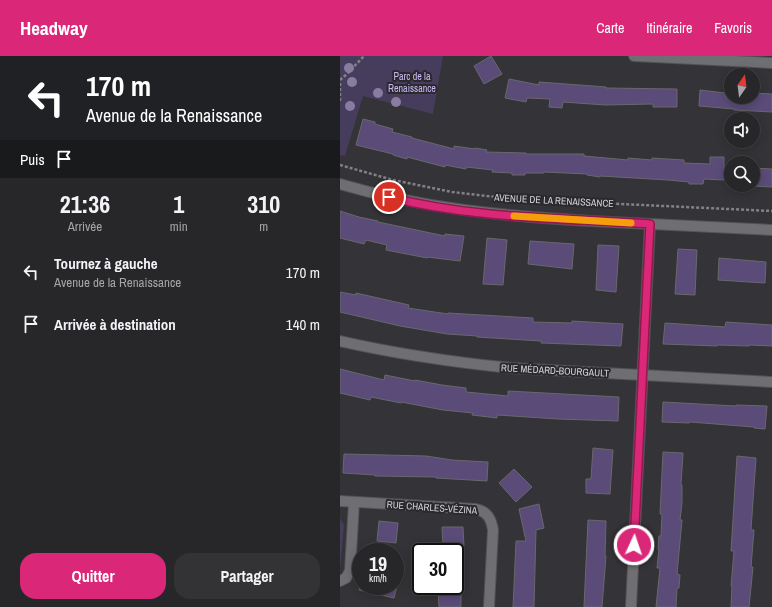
<!DOCTYPE html>
<html lang="fr">
<head>
<meta charset="utf-8">
<style>
  body { margin:0; font-family:"Archivo Narrow",sans-serif; background:#333235; color:#f1f3f6; height:100vh; display:flex; flex-direction:column; font-size:15px; white-space:nowrap }
  * { box-sizing:border-box; margin:0 }
  p { font-size:13px; color:#a4a5a8 }
  .icon { flex:none; width:22px; height:22px; fill:none; stroke:currentColor; stroke-width:2; stroke-linecap:round; stroke-linejoin:round }
  .map { position:relative; flex:1; overflow:hidden }
  .details { display:flex; flex-direction:column; background:#272629; width:340px }
  .details>* { flex:none }
  .banner { background:#202124; color:#fff; overflow:hidden }
  .needle { width:26px; rotate:14deg }
  .controls { position:absolute; left:384px; top:12px; display:grid; gap:8px }
  .controls a { display:grid; place-items:center; width:36px; height:36px; border-radius:50%; background:#272629; box-shadow:0 2px 10px #0003,0 0 0 1px #434346; font-size:20px }
  .speed { position:absolute; left:12px; top:487px; display:flex; gap:8px; font-size:20px; font-weight:700; text-align:center }
  .speed>* { display:grid; place-content:center; width:52px; height:52px; border-radius:50%; background:#272629; box-shadow:0 2px 10px #0003,0 0 0 1px #434346; line-height:1 }
  .speed small { font-size:10px; font-weight:400 }
  .speed .limit { border:2px solid #111; border-radius:6px; background:#fff; color:#111 }
  .pin { position:absolute; display:grid; place-items:center; width:34px; height:34px; color:#fff; margin:-17px; border:2px solid #fff; border-radius:50%; box-shadow:0 1px 4px #0007 }
  .me { position:absolute; width:44px; margin:-22px; rotate:3deg; stroke-linejoin:round; filter:drop-shadow(0 0 3px #0008) }
  .turn { display:flex; align-items:center; gap:14px; height:84px; padding:0 20px; font-size:18px }
  .turn .icon { width:52px; height:52px; stroke-width:2.5 }
  .turn b { display:block; font-size:28px; line-height:34px }
  .then { display:flex; align-items:center; height:38px; padding:0 20px; background:#0003; gap:8px; font-size:15px }
  .eta { display:flex; justify-content:space-evenly; align-items:center; height:68px; text-align:center }
  .eta b { font-size:24px; font-weight:800; line-height:28px }
  .action { display:flex; gap:8px; margin-top:auto; padding:8px 20px }
  .action a { flex:1; height:46px; border-radius:16px; background:#db2777; color:#fff; font-size:16px; font-weight:800; line-height:46px; text-align:center }
  .action a+a { background:#333235; color:#f1f3f6 }
  ul { padding:0; list-style:none }
  li { display:flex; align-items:center; gap:12px; height:52px; padding:0 20px }
  li div { flex:1 }
  li b { display:block; font-size:15px }
  li em { font-style:normal }
  header { display:flex; align-items:center; gap:24px; box-sizing:border-box; height:56px; padding:0 20px; background:#db2777; color:#fff }
  header strong { font-size:19px }
  nav { display:flex; gap:22px; margin-inline-start:auto; font-size:14px }
  main { display:flex; flex:1; min-height:0 }
  .map>svg:first-child { display:block }
</style>
</head>
<body>
<header>
<strong>Headway</strong>
<nav><a>Carte</a><a>Itinéraire</a><a>Favoris</a></nav>
</header>
<main>
<section class="details">
<div class="banner">
<div class="turn"><svg class="icon" aria-label="left" viewBox="0 0 24 24"><path d="M17 20v-9H6M10 6l-5 5 5 5"/></svg><div><b>170 m</b>Avenue de la Renaissance</div></div>
<div class="then">Puis<svg class="icon" aria-label="arrive" viewBox="0 0 24 24"><path d="M6 21V4h12l-3 4 3 4H6"/></svg></div>
</div>
<div class="eta">
<div><b>21:36</b><p>Arrivée</p></div>
<div><b>1</b><p>min</p></div>
<div><b>310</b><p>m</p></div>
</div>
<ul>
<li><svg class="icon" aria-label="left" viewBox="0 0 24 24"><path d="M17 20v-9H6M10 6l-5 5 5 5"/></svg><div><b>Tournez à gauche</b><p>Avenue de la Renaissance</p></div><em>170 m</em></li>
<li><svg class="icon" aria-label="arrive" viewBox="0 0 24 24"><path d="M6 21V4h12l-3 4 3 4H6"/></svg><div><b>Arrivée à destination</b></div><em>140 m</em></li>
</ul>
<div class="action"><a>Quitter</a><a>Partager</a></div>
</section>
<div class="map">
<svg width="432" height="551" viewBox="0 0 432 551">
  <rect width="100%" height="100%" fill="#343337"/>
  <g fill="#463d5c">
    <path d="M0,0H103L93,58L23,40L5,100L0,99Z"/>
    <path d="M0,462L4,469L0,513Z"/>
  </g>
  <g fill="#5a4b79" stroke="#69686c">
    <path d="M151,0L162,18L144,28L134,10Z"/>
    <path d="M169,23L199,29V26L266,31V32L337,33V51H313V48L265,49L223,46L222,52L209,51L210,43L187,42L186,46L165,42Z"/>
    <path d="M360,34L385,37V41H413V37L432,38V56L394,54V53L359,50Z"/>
    <path d="M23,63L35,66V68L53,73L52,76L72,81V82L114,93V90L135,93V92L147,94L146,96L186,97V98H244V100L288,104V102L312,104V102L344,104V107L370,108V101H384V124L364,123L363,128H349V126L328,124L260,120V121L247,119V118L204,116V117H185V119H172V117L152,116L153,114L126,111V113L105,109V111L67,101V103L53,99V98L16,89Z"/>
    <path d="M413,112L432,113V131L413,130Z"/>
    <path d="M0,155L19,161L38,165V166L105,180V178L124,180L120,205L87,201V202L46,194L47,189L26,184L24,188L0,182Z"/>
    <path d="M147,182L167,184L163,229L143,228Z"/>
    <path d="M190,185L234,188L232,213L188,208Z"/>
    <path d="M258,189L279,190L276,236L256,234Z"/>
    <path d="M338,193L357,194L355,239L335,238Z"/>
    <path d="M379,202L426,206L425,227L378,224Z"/>
    <path d="M0,236L16,239V237L69,249L68,252L108,258V257L193,262V266L232,267V265L283,268L281,290L201,287V285L137,281V280L107,278L60,270L0,256Z"/>
    <path d="M386,266L432,269V290L409,289V290L377,289V290L323,288L325,267L385,271Z"/>
    <path d="M0,313L44,324L45,319L75,325V324L102,329L126,332V336L168,340V335L279,341L278,365L218,363L157,359V362L132,359L133,357L103,354L61,346V347L31,341L30,344L0,337Z"/>
    <path d="M323,346L396,350V349L427,350L425,373L414,372V371L350,366L349,367L322,366Z"/>
    <path d="M253,392L273,394L270,438L246,437V423H251Z"/>
    <path d="M323,396L343,397L341,428L342,429V447L340,464H342L337,518L340,519L339,532H337L336,551H316L320,512H317L319,493H318L319,480H321L322,458H320Z"/>
    <path d="M4,398L86,400L112,404L148,406L147,425L96,422V421L35,420V419L3,417Z"/>
    <path d="M397,400L416,402L411,474H414L411,511H413L409,551H391L392,530H391L394,495H391Z"/>
    <path d="M174,413L192,431L176,446L159,427Z"/>
    <path d="M199,448L204,472L196,474L194,551H173L176,485H186L179,453Z"/>
    <path d="M248,464L266,465L265,500H266L262,551H244Z"/>
    <path d="M39,465L58,467L56,487L37,485Z"/>
    <path d="M102,471H123L124,490H103Z"/>
    <path d="M20,530H57L54,542L19,534Z"/>
    <path d="M98,533H121V551H99Z"/>
  </g>
  <g fill="none" stroke-linecap="round" stroke-linejoin="round">
    <g stroke="#535255" stroke-width="12">
      <g id="street">
        <path d="M294,0L432,7"/>
        <path d="M0,285C57,298 113,306 171,312L432,326"/>
        <path d="M0,445L135,453C147,455 151,462 153,474L149,551"/>
        <path d="M0,525L6,522L10,515L14,446"/>
        <path d="M291,551L310,168"/>
      </g>
    </g>
    <g stroke="#535255" stroke-width="12">
      <path id="secondary" d="M0,128C84,153 164,160 251,165C311,168 372,171 432,174"/>
    </g>
    <g stroke="#828185" stroke-width="2.5" stroke-dasharray="3 2" stroke-linecap="butt">
      <path d="M0,24L7,18L24,0"/>
      <path d="M0,27V45"/>
      <path d="M0,109L53,124L112,136L147,140L194,144L432,155"/>
    </g>
    <use href="#street" stroke="#6f6e72" stroke-width="10"/>
    <use href="#secondary" stroke="#6f6e72" stroke-width="10"/>
  </g>
  <g fill="#887da0">
    <circle cx="9" cy="12" r="5"/>
    <circle cx="12" cy="26" r="5"/>
    <circle cx="38" cy="37" r="5"/>
    <circle cx="56" cy="46" r="5"/>
    <circle cx="10" cy="50" r="5"/>
  </g>
  <g fill="none" stroke-linecap="round" stroke-linejoin="round">
    <g stroke="#8e194d" stroke-width="10">
      <path id="route" d="M49,141C134,163 223,162 310,168L294,489"/>
    </g>
    <use href="#route" stroke="#db2777" stroke-width="7"/>
    <path stroke="#f59e0b" stroke-width="7" d="M174,160L291,167"/>
  </g>
  <g text-anchor="middle" stroke-width="4" stroke-linejoin="round" paint-order="stroke">
    <g font-size="10" fill="#ccbaf6" stroke="#2a292d">
      <text x="72" y="24">Parc de la<tspan x="72" dy="12">Renaissance</tspan></text>
    </g>
    <g font-size="10" fill="#d3d2d5" stroke="#2a292d">
      <text transform="translate(214 144) rotate(3)" y="4">AVENUE DE LA RENAISSANCE</text>
      <text transform="translate(215 314) rotate(3)" y="4">RUE MÉDARD-BOURGAULT</text>
      <text transform="translate(92 451) rotate(4)" y="4">RUE CHARLES-VÉZINA</text>
    </g>
  </g>
</svg>
<div class="controls">
<a><svg class="needle" viewBox="-14 -14 28 28"><path d="M0-13l5 13h-10z" fill="#e53935"/><path d="M0 13l5-13h-10z" fill="#a4a5a8"/></svg></a>
<a><svg class="icon" aria-label="sound" viewBox="0 0 24 24"><path d="M4 9h4l5-4v14l-5-4H4zM17 9q2 3 0 6"/></svg></a>
<a><svg class="icon" aria-label="search" viewBox="0 0 24 24"><circle cx="10" cy="10" r="6"/><path d="M15 15l6 6"/></svg></a>
</div>
<div class="speed"><div>19<small>km/h</small></div><div class="limit">30</div></div>
<div class="pin" style="left:49px;top:141px;background:#d93025"><svg class="icon" aria-label="arrive" viewBox="0 0 24 24"><path d="M6 21V4h12l-3 4 3 4H6"/></svg></div>
<svg class="me" style="left:294px;top:489px" viewBox="-20 -20 40 40"><circle r="17" fill="#db2777" stroke="#fff" stroke-width="3"/><path d="M0-11L8 9 0 5-8 9z" fill="#fff"/></svg>
</div>
</main>
</body>
</html>
